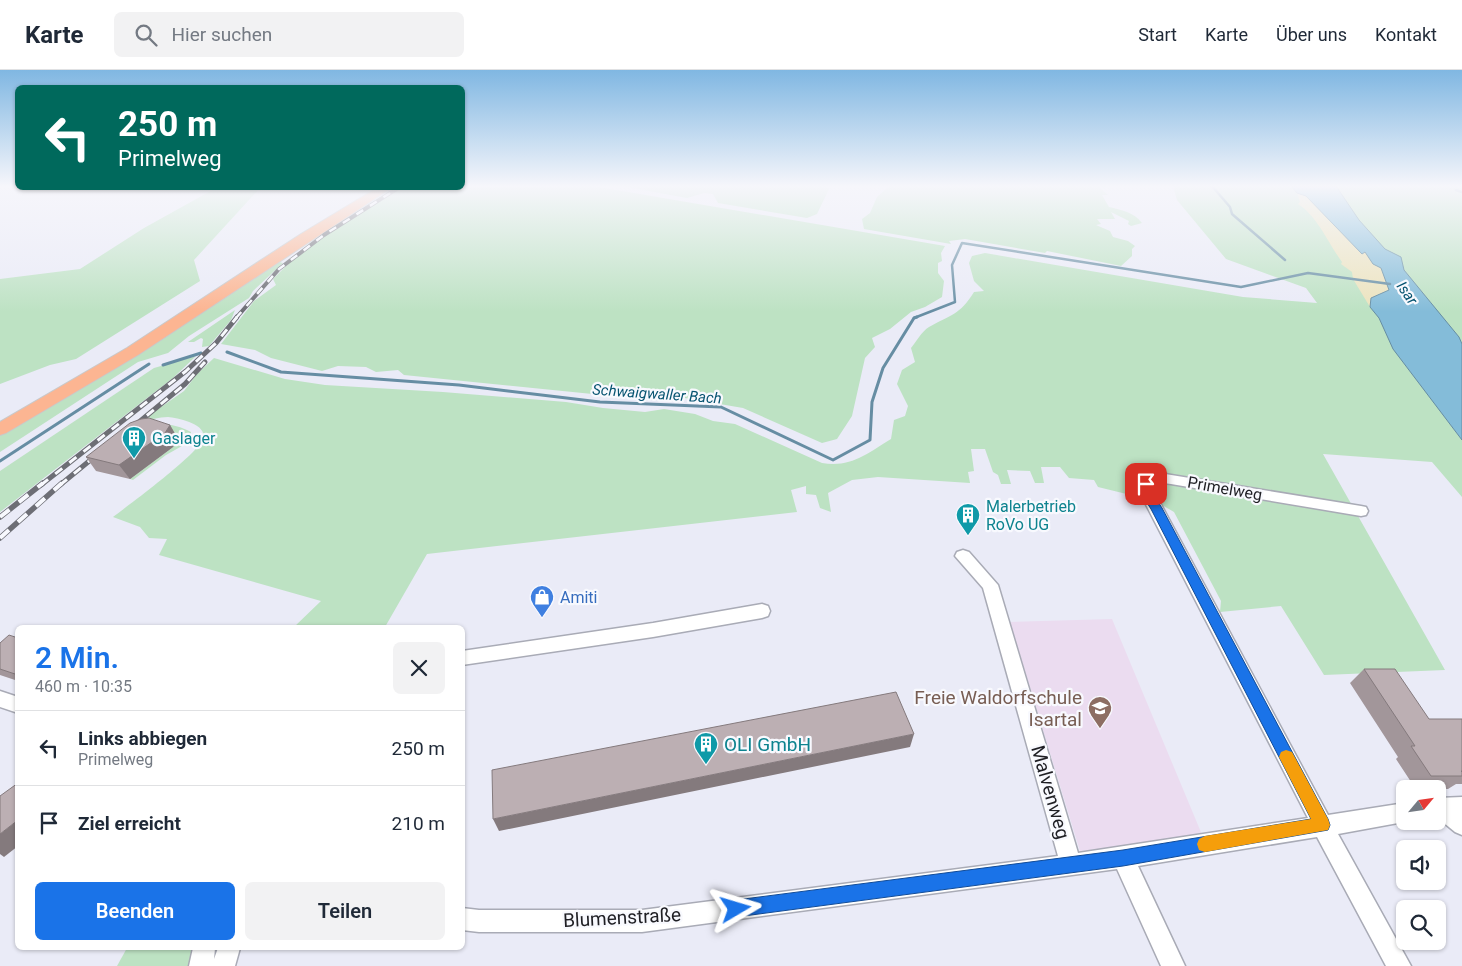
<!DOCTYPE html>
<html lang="de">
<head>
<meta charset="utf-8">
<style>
  body { margin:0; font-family:Roboto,sans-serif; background:#f2f2f3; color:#1f2937; height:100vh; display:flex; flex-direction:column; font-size:19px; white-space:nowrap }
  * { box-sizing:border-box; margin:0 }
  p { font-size:16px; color:#747a83 }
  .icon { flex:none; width:28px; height:28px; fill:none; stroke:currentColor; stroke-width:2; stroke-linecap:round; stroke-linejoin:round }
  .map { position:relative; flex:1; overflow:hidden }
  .details { position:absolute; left:15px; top:555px; width:450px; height:325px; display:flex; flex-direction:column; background:#fff; border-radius:8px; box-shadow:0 1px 4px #0004 }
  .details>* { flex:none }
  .banner { position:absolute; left:15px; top:15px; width:450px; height:105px; border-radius:8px; box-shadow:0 1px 4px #0004; background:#00695c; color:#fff; overflow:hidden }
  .needle { width:32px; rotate:61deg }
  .controls { position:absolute; left:1396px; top:710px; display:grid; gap:10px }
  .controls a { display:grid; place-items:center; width:50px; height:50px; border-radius:8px; background:#fff; box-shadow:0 1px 4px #0004; font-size:25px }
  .pin { position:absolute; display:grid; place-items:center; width:42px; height:42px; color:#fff; margin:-21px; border-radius:10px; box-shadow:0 2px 8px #0006 }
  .me { position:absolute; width:55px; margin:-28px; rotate:83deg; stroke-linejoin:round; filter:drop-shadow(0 0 4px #0008) }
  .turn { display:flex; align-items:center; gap:18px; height:105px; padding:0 20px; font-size:22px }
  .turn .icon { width:65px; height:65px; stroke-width:2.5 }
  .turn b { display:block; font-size:35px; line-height:42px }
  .round { display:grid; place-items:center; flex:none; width:52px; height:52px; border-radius:8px; background:#f2f2f3 }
  .summary { display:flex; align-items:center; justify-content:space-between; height:85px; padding:0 20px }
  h1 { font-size:30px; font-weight:600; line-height:38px; color:#1a73e8 }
  .cta { display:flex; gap:10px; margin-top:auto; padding:10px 20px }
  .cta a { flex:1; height:58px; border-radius:8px; background:#1a73e8; color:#fff; font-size:20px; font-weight:600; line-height:58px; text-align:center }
  .cta a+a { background:#f2f2f3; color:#1f2937 }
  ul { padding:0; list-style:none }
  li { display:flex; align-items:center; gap:15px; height:75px; padding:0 20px; border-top:1px solid #e0e1e3 }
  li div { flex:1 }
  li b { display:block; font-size:19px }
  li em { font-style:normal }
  header { display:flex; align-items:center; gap:30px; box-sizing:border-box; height:70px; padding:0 25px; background:#fff; border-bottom:1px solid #e0e1e3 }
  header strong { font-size:24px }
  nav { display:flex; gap:28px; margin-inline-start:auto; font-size:18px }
  .search { width:350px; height:45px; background:#f2f2f3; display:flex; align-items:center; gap:12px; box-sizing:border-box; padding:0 18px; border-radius:8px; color:#747a83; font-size:19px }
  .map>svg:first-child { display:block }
</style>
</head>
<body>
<header>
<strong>Karte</strong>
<div class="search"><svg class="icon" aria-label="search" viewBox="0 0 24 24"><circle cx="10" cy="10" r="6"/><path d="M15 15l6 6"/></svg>Hier suchen</div>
<nav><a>Start</a><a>Karte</a><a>Über uns</a><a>Kontakt</a></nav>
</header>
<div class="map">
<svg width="1462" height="896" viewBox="0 0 1462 896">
  <rect width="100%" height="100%" fill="#eaebf7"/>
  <path fill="#ebdcf0" d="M1112,549L1203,767L1080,781L1010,552Z"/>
  <g fill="#bde2c3">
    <path d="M593,116L945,176L941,183L942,191L938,193V203L944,211L942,227L925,237L911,242L890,259L872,268L875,277L865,288L852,346L837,369L822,373L743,338L679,327L664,326L652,330L404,305L398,300L376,302L366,297L338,296L322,301L271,288L255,280L221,274L254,231L276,215L273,209L292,190L328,163L400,118Z"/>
    <path d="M622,116H825L829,119L817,144L807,148L718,133L713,124L704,123L687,128Z"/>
    <path d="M889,116H1105V118L1099,117L1108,125H1102L1109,137C1121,140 1134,142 1142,153L1131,156L1128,154L1129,151L1111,142L1115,149H1097L1101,154L1096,155L1110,161L1113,167L1128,171L1135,176L1132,179V186L1121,196L1047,181L1045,183L965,169L949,171L951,174L864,159L862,149L870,143L877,127Z"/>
    <path d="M1173,116H1462V363L1445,347L1462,370V427L1432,392L1323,384L1445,600L1324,605L1281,536L1220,542L1221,531L1174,442L1155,431L1098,417L1094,410L1069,408L1060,397H1041L1044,413H1035L1030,401L1007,400L1011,414H1001L998,405L993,402L985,379H971L974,401L968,402L970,413L878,407L852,410L828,423L831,442L820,438L816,425L806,424V416L791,420L797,442L427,484L385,557H294L321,531L159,485L167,469L149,468L140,457L113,447C129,435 198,384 203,369C208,354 178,348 168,347C159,347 150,350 141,351L184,321L197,304L214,288L285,309L325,315L443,322L566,332L603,338L645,342L664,339L695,344L713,351L735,354L822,393C851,398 868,383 891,369L894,350L905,346L908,336L897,314L902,300L915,292L911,278C916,272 922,261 929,257C950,245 960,245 974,222L984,221L974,211L969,193L972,186L985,183L1243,227L1317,233L1306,218L1226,189L1177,130Z"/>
    <path d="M216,118H260L194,190L200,211L76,289L50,295L0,314V209L80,199L144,158Z"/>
    <path d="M279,192L283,193L253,221L249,228L189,266L168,283L138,292L0,382V365Z"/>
    <path d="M235,240L231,250L209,276L202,277L203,269L201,268L194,272H188Z"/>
    <path d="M196,286L173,308L0,442V401L154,298Z"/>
    <path d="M161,354C171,354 182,357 191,362V371L166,385L133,410L130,409L173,377L176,372Z"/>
    <path d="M127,878H193L192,896H117Z"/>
  </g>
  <path fill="#ece3bd" d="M1297,123L1306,126L1362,183L1365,181L1373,194L1381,198L1389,220L1371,228L1370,237L1353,209L1352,202L1341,194L1342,192C1328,173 1318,147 1298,134L1300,132Z"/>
  <path fill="#84bcd9" stroke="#668da3" d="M1291,116H1336L1359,150L1385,179L1401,187L1404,200L1459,267L1462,274V370L1393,279L1379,248L1370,237L1371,228L1389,220L1381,198L1373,194L1365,182L1362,184L1306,126L1297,123Z"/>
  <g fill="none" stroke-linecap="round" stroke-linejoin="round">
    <g stroke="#668da3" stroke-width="2.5">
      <path d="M1212,116L1230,137L1232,144L1285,190"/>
      <path d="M1456,120L1462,122"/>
      <path d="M914,248L955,232L952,195L962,173L1241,217L1308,203L1390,214"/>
    </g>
    <g stroke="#668da3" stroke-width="3">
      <path d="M227,282L281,302L459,315L600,332L721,337L833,390L870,370L872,332L883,298L914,248L917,247"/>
      <path d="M163,295L201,283"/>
      <path d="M0,391L149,294"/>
    </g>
    <g stroke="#a9abb6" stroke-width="3">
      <g id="minor">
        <path d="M1153,402L1361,436L1366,437L1368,441L1366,445L1361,446L1171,414L1155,412L1153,414L1157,427L1328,745L1405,733V751H1409L1338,764L1411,896H1386L1317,767L1138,796L1185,896H1161L1117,799L642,862H479L462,860V838L479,840H642L1058,786L983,518L955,486L957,482L963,480L969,482L998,515L1078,783L1308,748L1141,425C1137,412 1141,406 1153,402Z"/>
        <path d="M762,534L768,536L770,541L768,546L762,548L653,567L462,595V581L653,553Z"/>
        <path d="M0,621L18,627V643L0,637Z"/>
        <path d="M1462,727V765L1455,762L1438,748V728Z"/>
        <path d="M193,878H215L214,889L218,878H240L235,896H189Z"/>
      </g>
    </g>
    <g stroke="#c9c9ca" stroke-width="2">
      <path id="major" d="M377,118H391L138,285L6,363L0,365V352L127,278L301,164Z"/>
    </g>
    <use href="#minor" fill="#fff" fill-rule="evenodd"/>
    <use href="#major" fill="#fcb592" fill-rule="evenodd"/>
    <g stroke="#6d6e75" stroke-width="4">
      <path id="rail-far2" d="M236,248L279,199L324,165L398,118"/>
    </g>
    <g stroke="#6d6e75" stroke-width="5">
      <g id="rail-far1">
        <path d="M133,357L185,314L205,292"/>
        <path d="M41,415L186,301L216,273L237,247"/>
        <path d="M60,415L99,383"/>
      </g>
    </g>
    <g stroke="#6d6e75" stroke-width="5.5">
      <g id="rail">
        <path d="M0,447L43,413"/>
        <path d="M0,468L62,413"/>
      </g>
    </g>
    <use href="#rail-far2" stroke="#f8f9fe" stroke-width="2.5" stroke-dasharray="8" stroke-linecap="butt"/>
    <use href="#rail-far1" stroke="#f8f9fe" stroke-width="3" stroke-dasharray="9" stroke-linecap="butt"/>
    <use href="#rail" stroke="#f8f9fe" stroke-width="4" stroke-dasharray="12" stroke-linecap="butt"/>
  </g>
  <g fill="#a2969a">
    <path d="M170,355L178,369L173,377L130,409L96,401L86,387Z"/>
    <path d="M18,568V611L0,605V573Z"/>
    <path d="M1364,599L1429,649H1462V714H1456L1448,719L1415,718L1396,689L1398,687L1350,613Z"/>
  </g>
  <g fill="#847a7d">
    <path d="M170,355L178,369L173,377L130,409L119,395Z"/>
    <path d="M914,664L910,677L499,761L493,749Z"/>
    <path d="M18,750V776L4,787L0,784V764Z"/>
  </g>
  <g fill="#bcafb3" stroke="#847a7d">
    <path d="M149,348L170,355L165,363L119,395L86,387L130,353L141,349Z"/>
    <path d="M9,565L18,568V605L0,599V573Z"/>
    <path d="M1364,599H1395L1429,649H1462V701H1461L1462,702V706H1431L1411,676H1415Z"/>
    <path d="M896,622L914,664L493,749L492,700Z"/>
    <path d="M18,713V750L0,764V726Z"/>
  </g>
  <linearGradient id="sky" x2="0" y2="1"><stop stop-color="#80b7e2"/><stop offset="0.48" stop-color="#f6f6fb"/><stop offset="1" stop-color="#f6f6fb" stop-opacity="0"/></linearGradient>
  <rect width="1462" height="242" fill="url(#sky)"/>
  <path fill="#1a73e8" stroke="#114b97" d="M1146,410L1152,414L1151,421L1162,438L1328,749L1330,755L1328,760L1123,796L736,847L730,845L727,839L730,833L736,830L1123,780L1311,749L1151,439L1140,422L1141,414Z"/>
  <path fill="#f59e0b" d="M1286,680L1292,682L1328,749L1330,755L1328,760L1205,782L1199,780L1197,774L1199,769L1205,766L1311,749L1279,687L1281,682Z"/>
  <defs>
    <g id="building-pin" transform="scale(1.25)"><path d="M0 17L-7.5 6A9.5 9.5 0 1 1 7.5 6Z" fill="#0f9aa8" stroke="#f8f9fe"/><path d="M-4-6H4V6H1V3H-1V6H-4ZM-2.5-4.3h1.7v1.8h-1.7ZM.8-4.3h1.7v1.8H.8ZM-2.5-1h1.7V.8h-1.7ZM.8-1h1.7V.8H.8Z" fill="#fff"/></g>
    <g id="shop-pin" transform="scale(1.25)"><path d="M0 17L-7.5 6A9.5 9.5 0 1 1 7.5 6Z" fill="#3f7fe0" stroke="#f8f9fe"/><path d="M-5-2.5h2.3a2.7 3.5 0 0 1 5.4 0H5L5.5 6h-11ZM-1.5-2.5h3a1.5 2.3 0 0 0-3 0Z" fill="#fff"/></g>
    <g id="school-pin" transform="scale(1.25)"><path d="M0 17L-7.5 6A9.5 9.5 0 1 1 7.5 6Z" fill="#8d6e63" stroke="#f8f9fe"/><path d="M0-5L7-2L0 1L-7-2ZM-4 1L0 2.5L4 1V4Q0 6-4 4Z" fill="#fff"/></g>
  </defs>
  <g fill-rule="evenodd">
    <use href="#building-pin" x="134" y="368"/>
    <use href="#building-pin" x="968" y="445"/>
    <use href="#shop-pin" x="542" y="527"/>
    <use href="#school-pin" x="1100" y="638"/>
    <use href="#building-pin" x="706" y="674"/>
  </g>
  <g text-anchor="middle" stroke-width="4.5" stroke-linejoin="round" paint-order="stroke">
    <g font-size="15" font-style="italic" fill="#075471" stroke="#f8f9fe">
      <text transform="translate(1407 223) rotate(55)" y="5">Isar</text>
      <text transform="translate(657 324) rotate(4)" y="5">Schwaigwaller Bach</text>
    </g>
    <g font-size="16" fill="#0d838f" stroke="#f8f9fe" text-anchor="start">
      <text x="152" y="374">Gaslager</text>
      <text x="986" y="442">Malerbetrieb<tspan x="986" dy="18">RoVo UG</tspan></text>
    </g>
    <g font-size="16" fill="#1f1f24" stroke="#f8f9fe">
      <text transform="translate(1225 418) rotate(10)" y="6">Primelweg</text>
    </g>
    <g font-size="16" fill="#366cbe" stroke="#f8f9fe" text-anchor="start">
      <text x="560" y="533">Amiti</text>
    </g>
    <g font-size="19" fill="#785e54" stroke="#f8f9fe" text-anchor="end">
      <text x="1082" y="634">Freie Waldorfschule<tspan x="1082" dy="22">Isartal</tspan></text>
    </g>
    <g font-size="19" fill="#0d838f" stroke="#f8f9fe" text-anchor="start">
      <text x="724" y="681">OLI GmbH</text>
    </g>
    <g font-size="19" fill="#1f1f24" stroke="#f8f9fe">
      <text transform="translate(1051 722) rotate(74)" y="7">Malvenweg</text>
      <text transform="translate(622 847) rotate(-3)" y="7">Blumenstraße</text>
    </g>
  </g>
</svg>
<div class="controls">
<a><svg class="needle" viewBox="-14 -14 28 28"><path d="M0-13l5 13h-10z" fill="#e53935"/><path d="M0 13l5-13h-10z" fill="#747a83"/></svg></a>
<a><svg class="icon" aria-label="sound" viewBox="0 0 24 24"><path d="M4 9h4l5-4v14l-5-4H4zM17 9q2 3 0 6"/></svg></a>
<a><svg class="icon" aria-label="search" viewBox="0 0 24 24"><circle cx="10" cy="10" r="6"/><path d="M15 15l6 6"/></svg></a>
</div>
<div class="pin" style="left:1146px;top:414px;background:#d93025"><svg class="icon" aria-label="arrive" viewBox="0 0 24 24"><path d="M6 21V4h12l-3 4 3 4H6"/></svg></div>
<svg class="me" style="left:736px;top:839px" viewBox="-20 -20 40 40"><path d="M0-17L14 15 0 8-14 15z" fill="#1a73e8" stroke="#fff" stroke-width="4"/></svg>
<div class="banner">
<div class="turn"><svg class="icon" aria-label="left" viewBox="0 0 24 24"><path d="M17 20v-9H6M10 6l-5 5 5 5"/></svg><div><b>250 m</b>Primelweg</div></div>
</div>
<section class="details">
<div class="summary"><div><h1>2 Min.</h1><p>460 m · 10:35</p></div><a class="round"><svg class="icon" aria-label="close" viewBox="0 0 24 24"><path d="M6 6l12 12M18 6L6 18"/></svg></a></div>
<ul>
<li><svg class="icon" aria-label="left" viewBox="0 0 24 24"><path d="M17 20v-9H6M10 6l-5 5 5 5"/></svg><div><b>Links abbiegen</b><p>Primelweg</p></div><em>250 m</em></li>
<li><svg class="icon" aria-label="arrive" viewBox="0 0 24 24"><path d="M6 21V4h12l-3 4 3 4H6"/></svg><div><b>Ziel erreicht</b></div><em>210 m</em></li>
</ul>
<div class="cta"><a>Beenden</a><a>Teilen</a></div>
</section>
</div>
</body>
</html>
